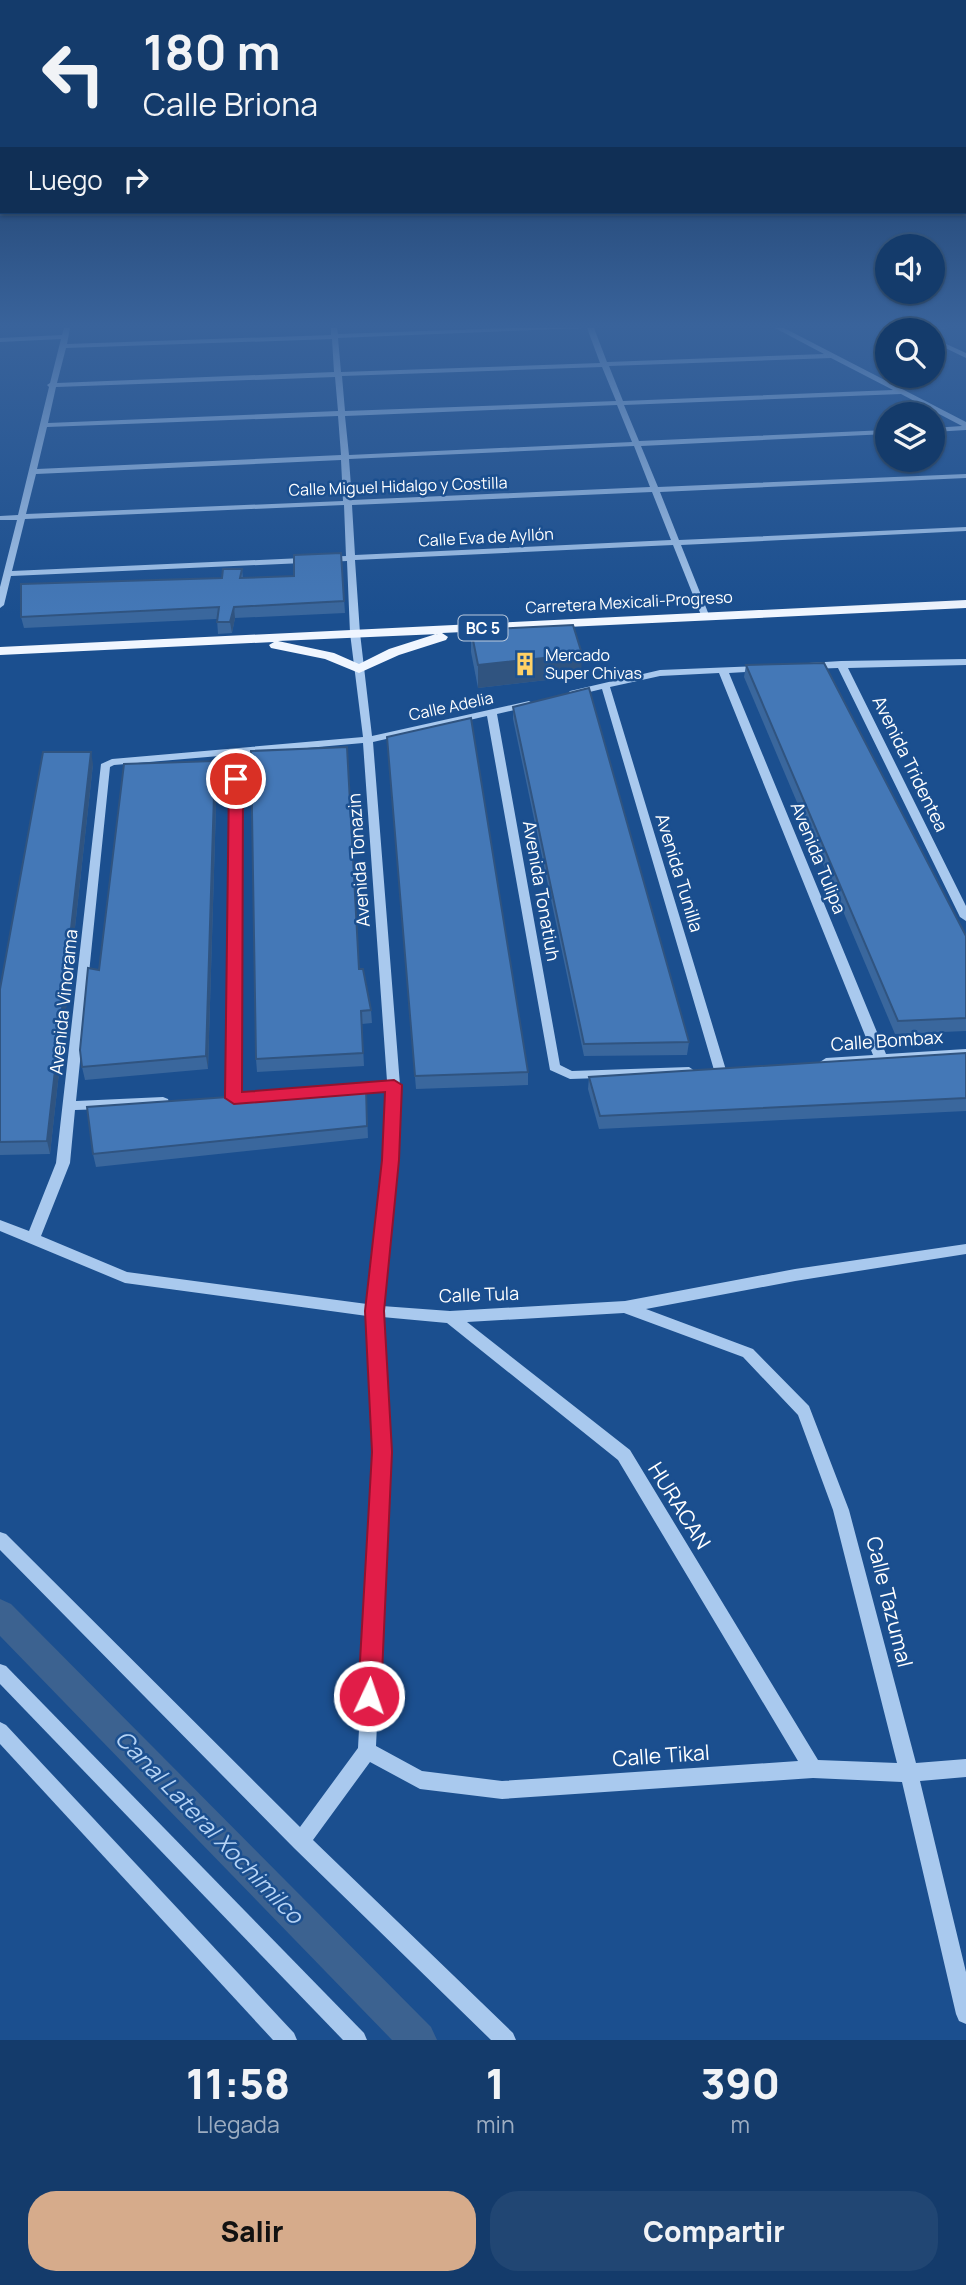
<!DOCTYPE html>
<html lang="es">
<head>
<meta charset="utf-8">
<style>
  body { margin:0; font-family:Manrope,sans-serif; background:#214673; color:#f1f3f6; height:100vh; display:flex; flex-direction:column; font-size:26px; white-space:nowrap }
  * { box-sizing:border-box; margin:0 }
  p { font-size:23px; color:#9dadc1 }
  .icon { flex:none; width:38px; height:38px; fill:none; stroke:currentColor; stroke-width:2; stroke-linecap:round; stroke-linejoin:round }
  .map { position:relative; height:2040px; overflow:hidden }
  .panel { display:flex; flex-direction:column; background:#143b6b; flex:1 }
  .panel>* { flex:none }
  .banner { position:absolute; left:0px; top:0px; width:966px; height:214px; box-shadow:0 2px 5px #0004,0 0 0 2px #33557e; background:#143b6b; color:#f1f3f6; overflow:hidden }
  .controls { position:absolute; left:875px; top:234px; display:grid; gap:14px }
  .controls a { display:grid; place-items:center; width:70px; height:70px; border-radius:50%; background:#143b6b; box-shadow:0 2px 5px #0004,0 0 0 2px #33557e; font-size:35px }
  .pin { position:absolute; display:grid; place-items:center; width:60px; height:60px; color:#fff; margin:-30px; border:4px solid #fff; border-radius:50%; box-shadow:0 2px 7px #0007 }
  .me { position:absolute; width:77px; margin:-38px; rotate:3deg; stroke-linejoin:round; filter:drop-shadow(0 0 5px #0008) }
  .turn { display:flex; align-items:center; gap:24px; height:147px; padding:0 28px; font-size:32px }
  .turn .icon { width:91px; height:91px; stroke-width:2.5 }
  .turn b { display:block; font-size:49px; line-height:60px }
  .then { display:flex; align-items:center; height:66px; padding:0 28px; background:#0003; gap:14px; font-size:26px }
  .eta { display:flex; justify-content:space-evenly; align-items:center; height:119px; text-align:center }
  .eta b { font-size:42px; font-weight:800; line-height:49px }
  .primary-button { display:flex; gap:14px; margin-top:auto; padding:14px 28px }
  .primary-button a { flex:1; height:80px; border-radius:28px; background:#d6ab8b; color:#111; font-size:28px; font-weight:800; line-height:80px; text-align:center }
  .primary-button a+a { background:#214673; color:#f1f3f6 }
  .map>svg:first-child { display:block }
</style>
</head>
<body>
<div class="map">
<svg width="966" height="2040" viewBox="0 0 966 2040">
  <rect width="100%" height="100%" fill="#1b4f8f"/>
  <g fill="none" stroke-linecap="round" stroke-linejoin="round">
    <path fill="#3c6290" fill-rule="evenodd" d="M0,1599L11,1604L431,2027L437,2040H392L0,1636Z"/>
    <g fill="#a9c9ee" fill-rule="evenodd">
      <path d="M64,328H70L67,344L331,335V328H337L338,334L512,328H585L338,338L341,372L600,363L587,328H594L607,362L824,354L775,328H784L966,422V430L933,432V428L962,426L901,394L624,405L639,441L887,430V434L641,446L658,487L966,474V478L660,492L679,540L966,527V531L681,545L709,615L705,618L701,615L673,545L355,560L360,633L372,736L529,701L534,704L532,706L497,714L560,1065L572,1071L689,1067L695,1071L689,1075L570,1079L550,1070L487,716L373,742L400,1085L398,1160L382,1306L450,1311L625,1301L795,1269L966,1244V1254L795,1281L646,1309L753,1349L809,1406L849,1510L916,1763L966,1759V1777L920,1781L966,1972V2024L959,2021L956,2014L902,1782L813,1778L502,1799L420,1789L370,1762L313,1840L513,2033L516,2040H491L294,1848L0,1550V1532L6,1534L300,1827L358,1748L374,1452L367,1316L125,1283L0,1231V1220L29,1231L56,1163L101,764L112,759L363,737L350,633L347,561L11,576L4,605L0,608V587L17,520H0V516L18,515L49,387L47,385L50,383L61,339L0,342V338L62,335ZM332,339L334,372L57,383L66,348ZM831,358L893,390L623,401L609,366ZM602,367L616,401L345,411L342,376ZM335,377L338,411L48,423L56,387ZM617,405L632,442L349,455L345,416ZM338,416L341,455L37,469L47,427ZM634,446L650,487L352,500L349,459ZM341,460L343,501L26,514L36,474ZM652,492L671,540L355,555L352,505ZM344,505L346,556L12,571L25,519ZM363,743L387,1081L349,1085L343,1089L349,1093L387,1090L384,1160L367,1304L127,1272L41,1236L70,1163L75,1110L163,1107L168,1105L169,1102L168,1099L163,1097L76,1101L110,767L114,765L231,755L228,1098L229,1101H239L240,1098L241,754ZM624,1313L743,1357L798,1415L833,1510L897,1763L818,1760L630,1450L467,1322ZM382,1317L447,1323L618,1460L798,1761L502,1781L422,1771L376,1746L390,1452Z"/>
      <path d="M908,328H949L907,331Z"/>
      <path d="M933,338L966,353V358L933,342Z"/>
      <path d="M966,659V665L848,668L966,906V921L960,917L838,668L809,669L804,666L809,663L841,661Z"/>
      <path d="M759,666L764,669L762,671L729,673L886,1054L966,1049V1057L822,1065L820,1062L826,1058L873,1055L719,673L660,676L610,687L726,1070L720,1074L714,1070L602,689L573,696L568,693L570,691L660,670Z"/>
      <path d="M0,1664L6,1666L364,2033L367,2040H343L0,1684Z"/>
      <path d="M0,1722L6,1725L294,2033L297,2040H273L0,1744Z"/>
    </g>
    <path fill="#f0f6ff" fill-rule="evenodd" d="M966,600V608L442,633L448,637L446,640L399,655L359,673L325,659L271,648L269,645L274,642L0,655V647ZM436,634L389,649L359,664L334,653L278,641L439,634Z"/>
  </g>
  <g fill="#3a679d">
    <path d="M341,553L345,613L235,618L232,633L218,634L217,619L24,628L21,617L222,578L242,569L243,578L294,576Z"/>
    <path d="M471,630L581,676L478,688L471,652Z"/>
    <path d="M746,665L966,936V1031L895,1034L744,677Z"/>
    <path d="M513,707L689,1042L687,1055L584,1056L513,719Z"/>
    <path d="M388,749L528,1072V1085L416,1089Z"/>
    <path d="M215,761L217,773L208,1069L85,1080L82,1067L99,970Z"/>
    <path d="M93,764L50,1154L0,1155V989Z"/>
    <path d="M359,969L371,1010L372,1023L362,1024L364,1066L257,1072L256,1059Z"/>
    <path d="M966,1053V1111L599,1129L588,1089L589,1077Z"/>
    <path d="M366,1087L368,1138L96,1167L93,1154Z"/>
  </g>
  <g fill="#305480">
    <path d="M234,607L235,618L232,633L230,622Z"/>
    <path d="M582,654L581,676L478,688V665Z"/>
    <path d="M91,752L93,764L50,1154L47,1141Z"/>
    <path d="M215,761L217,773L208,1069L206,1056Z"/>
  </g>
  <g fill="#4478b7" stroke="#305480" stroke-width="2">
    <path d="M341,553L344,601L234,607L230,622H217L219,607L21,617V584L222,578L223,569H242L240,578L294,576V555Z"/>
    <path d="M573,625L582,654L478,665L471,630Z"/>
    <path d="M824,663L966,936V1018L898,1021L746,665Z"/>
    <path d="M589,688L689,1042L584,1044L513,707Z"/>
    <path d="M471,718L528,1072L415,1076L387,737Z"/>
    <path d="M347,747L359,969H363L371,1010L361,1011L363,1053L256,1059L251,751Z"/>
    <path d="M43,752H91L47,1141L0,1142V989Z"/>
    <path d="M215,761L206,1056L82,1067L80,1050L88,968L99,970L124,764Z"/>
    <path d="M966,1053V1098L600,1116L589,1077Z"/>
    <path d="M366,1087L367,1126L93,1154L87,1107Z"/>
  </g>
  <linearGradient id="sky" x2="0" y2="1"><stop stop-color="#0f2b4f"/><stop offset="0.53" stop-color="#39639b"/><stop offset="1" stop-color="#39639b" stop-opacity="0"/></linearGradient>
  <rect width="966" height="614" fill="url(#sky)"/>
  <path fill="#e11d48" stroke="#92132f" stroke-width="2" d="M236,775L243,779L242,1092L394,1080L402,1085L399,1160L384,1311L392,1452L381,1696L378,1704L369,1708L361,1704L358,1696L372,1452L365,1311L382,1160L385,1092L234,1104L225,1098L229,779Z"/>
  <defs>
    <g id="building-bare" transform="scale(1.89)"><path d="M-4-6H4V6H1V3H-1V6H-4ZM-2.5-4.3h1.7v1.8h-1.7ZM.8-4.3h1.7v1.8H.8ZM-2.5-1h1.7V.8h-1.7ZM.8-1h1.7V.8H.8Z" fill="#ffd166" stroke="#1b4f8f" stroke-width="2.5" paint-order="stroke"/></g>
  </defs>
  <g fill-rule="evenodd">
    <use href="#building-bare" x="525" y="664"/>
  </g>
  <g text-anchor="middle" stroke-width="5" stroke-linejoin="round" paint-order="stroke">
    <g font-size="16" fill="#fff" stroke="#1b4f8f">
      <text transform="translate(398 486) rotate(-2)" y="6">Calle Miguel Hidalgo y Costilla</text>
      <text transform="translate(486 537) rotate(-3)" y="6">Calle Eva de Ayllón</text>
      <text transform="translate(629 602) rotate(-3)" y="6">Carretera Mexicali-Progreso</text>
      <text transform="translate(451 706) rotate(-12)" y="6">Calle Adelia</text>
    </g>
    <rect fill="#1b4f8f" stroke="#bbcadd" stroke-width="2" x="458.5" y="615.5" width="49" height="25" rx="5"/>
    <g font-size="16" font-weight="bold" fill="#fff">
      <text x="483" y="634">BC 5</text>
    </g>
    <g font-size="16" fill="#fff" stroke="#1b4f8f" text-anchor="start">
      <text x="545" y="661">Mercado<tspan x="545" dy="18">Super Chivas</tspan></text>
    </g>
    <g font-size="18" fill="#fff" stroke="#1b4f8f">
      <text transform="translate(910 764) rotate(64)" y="6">Avenida Tridentea</text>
      <text transform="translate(818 858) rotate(68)" y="6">Avenida Tulipa</text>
      <text transform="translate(359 860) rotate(-94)" y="6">Avenida Tonazin</text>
      <text transform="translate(679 873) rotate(73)" y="6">Avenida Tunilla</text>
      <text transform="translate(541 891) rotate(80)" y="6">Avenida Tonatiuh</text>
      <text transform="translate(64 1002) rotate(-84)" y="6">Avenida Vinorama</text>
      <text transform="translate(887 1041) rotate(-4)" y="6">Calle Bombax</text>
      <text transform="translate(479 1295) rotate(-2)" y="6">Calle Tula</text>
    </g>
    <g font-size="21" fill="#fff" stroke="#1b4f8f">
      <text transform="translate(679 1506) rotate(58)" y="7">HURACAN</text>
      <text transform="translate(889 1602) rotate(76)" y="7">Calle Tazumal</text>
      <text transform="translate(661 1756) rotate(-4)" y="7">Calle Tikal</text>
    </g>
    <g font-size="23" font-style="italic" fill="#b5d3f5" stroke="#1b4f8f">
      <text transform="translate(209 1827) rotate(46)" y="8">Canal Lateral Xochimilco</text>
    </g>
  </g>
</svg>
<div class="controls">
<a><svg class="icon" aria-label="sound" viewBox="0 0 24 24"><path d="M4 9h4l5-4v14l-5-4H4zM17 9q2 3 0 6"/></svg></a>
<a><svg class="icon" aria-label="search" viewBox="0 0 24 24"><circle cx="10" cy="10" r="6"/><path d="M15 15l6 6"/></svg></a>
<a><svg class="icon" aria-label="layers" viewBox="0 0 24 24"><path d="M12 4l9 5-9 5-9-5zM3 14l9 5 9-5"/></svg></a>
</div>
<div class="pin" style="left:236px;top:779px;background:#d93025"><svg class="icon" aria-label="arrive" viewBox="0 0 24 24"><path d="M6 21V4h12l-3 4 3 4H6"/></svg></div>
<svg class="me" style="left:369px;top:1696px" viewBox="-20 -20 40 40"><circle r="17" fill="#e11d48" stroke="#fff" stroke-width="3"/><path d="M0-11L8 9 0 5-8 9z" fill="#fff"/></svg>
<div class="banner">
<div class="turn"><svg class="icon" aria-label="left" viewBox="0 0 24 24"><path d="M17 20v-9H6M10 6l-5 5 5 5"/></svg><div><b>180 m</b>Calle Briona</div></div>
<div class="then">Luego<svg class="icon" aria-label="right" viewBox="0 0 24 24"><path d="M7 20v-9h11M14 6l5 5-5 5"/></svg></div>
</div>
</div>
<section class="panel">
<div class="eta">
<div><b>11:58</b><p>Llegada</p></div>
<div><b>1</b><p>min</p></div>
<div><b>390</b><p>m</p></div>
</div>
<div class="primary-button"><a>Salir</a><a>Compartir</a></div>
</section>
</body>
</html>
